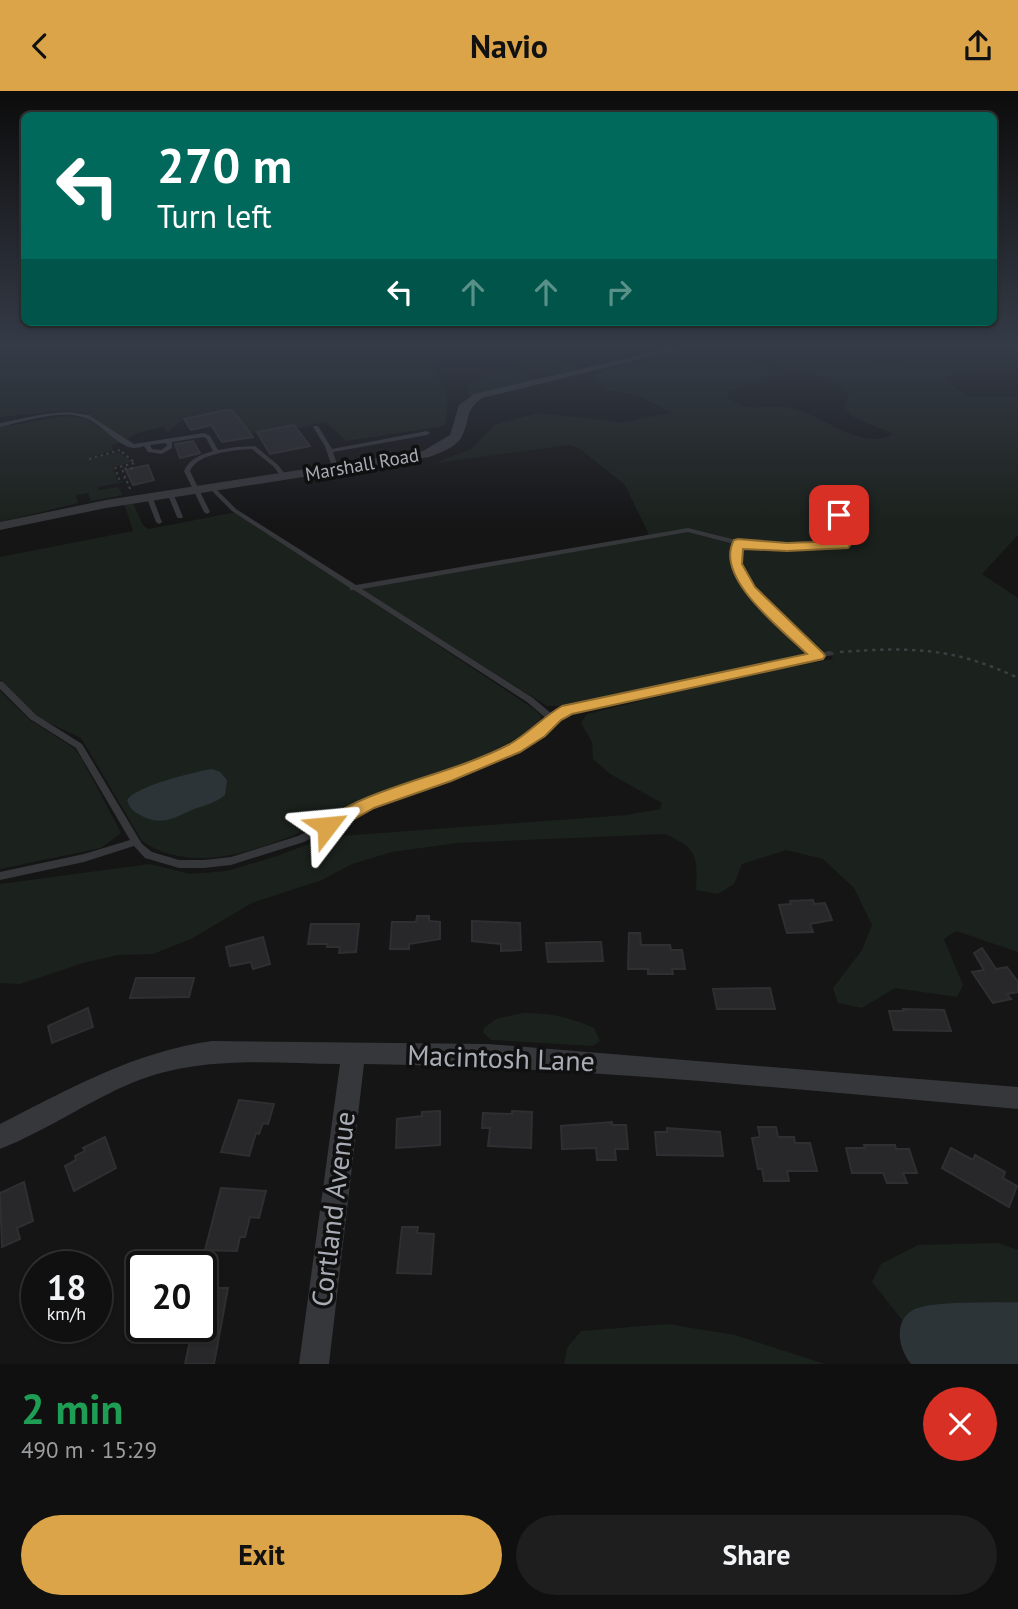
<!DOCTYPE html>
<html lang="en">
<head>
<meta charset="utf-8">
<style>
  body { margin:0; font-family:"PT Sans",sans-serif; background:#1e1e1e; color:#f1f3f6; height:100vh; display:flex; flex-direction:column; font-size:26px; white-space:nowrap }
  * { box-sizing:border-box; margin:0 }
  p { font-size:23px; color:#9c9d9f }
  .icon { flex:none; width:38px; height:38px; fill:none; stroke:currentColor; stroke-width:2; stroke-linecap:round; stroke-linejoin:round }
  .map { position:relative; height:1273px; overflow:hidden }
  .panel { display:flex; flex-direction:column; background:#101010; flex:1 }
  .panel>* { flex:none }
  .banner { position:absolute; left:21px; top:21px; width:976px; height:214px; border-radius:10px; box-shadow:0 2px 5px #0004,0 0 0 2px #303030; background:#00695c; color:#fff; overflow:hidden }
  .speed { position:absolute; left:21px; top:1160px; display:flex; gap:14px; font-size:35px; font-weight:700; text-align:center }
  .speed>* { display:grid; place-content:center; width:91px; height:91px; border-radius:50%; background:#101010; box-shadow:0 2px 5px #0004,0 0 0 2px #303030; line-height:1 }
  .speed small { font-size:18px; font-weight:400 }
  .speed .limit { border:4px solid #111; border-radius:10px; background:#fff; color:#111 }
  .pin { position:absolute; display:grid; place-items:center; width:60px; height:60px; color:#fff; margin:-30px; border-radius:14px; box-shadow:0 4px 10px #0006 }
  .me { position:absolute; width:77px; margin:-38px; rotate:61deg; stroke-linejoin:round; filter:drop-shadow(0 0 5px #0008) }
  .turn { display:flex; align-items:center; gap:24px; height:147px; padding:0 21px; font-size:32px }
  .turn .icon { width:91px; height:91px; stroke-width:2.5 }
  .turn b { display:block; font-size:49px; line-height:60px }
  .lanes { display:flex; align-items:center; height:66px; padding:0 21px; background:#0003; justify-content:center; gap:35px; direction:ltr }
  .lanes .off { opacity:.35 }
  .round { display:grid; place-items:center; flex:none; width:74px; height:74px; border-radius:37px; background:#1e1e1e }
  .overview { display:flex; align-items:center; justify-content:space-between; height:119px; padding:0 21px }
  h1 { font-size:42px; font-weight:700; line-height:52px; color:#1e9e55 }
  .button { display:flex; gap:14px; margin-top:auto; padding:14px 21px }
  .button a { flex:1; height:80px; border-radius:42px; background:#dba448; color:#111; font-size:28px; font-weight:700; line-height:80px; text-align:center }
  .button a+a { background:#1e1e1e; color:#f1f3f6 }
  header { display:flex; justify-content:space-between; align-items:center; height:91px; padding:0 21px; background:#dba448; color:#111; font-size:32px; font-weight:700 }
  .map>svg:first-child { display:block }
</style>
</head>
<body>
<header><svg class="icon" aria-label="back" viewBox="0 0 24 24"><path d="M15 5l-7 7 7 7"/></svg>Navio<svg class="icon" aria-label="share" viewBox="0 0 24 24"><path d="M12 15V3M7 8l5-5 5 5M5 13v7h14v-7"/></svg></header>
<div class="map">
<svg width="1018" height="1273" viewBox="0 0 1018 1273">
  <rect width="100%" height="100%" fill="#151516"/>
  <g fill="#1b211c">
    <path d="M0,255H547L576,277L550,284L493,262L431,266L448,308L445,334L439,336L346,350L326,331L297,338L294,334L257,342L247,341L233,320L226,319L184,328L168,341L163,336L134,343L135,345L128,347L130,350L86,322L61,320L0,326Z"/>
    <path d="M707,255H743L760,271L780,283L729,300L727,306C755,325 763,311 790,317C821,323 862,361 893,343L853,326L845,317L849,302L821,286L779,276L753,255H823L830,259L891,273L906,268L901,258C915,258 931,266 942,255H1005L1018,258V274L1003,272L943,287L969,306H1018V444L982,483L1018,507V861L956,840L944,848L963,894L957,906L895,897L862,917L838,912L833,897L862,859L872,834L854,797L823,768L786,759L742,773L734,793L718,803L696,799C698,765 697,757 665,743L457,752L392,761L352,773L322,789L252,812L191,848L153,863L118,864L83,872L20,893L0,892V793L150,773L190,783L227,780L277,765L327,746L626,724L660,718L662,712L610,683L593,668L592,651L581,632L587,623L743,585L833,568L830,562L820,560L560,615H547L358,496L649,444L625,394L580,358L571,354L435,372L471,358L496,333L539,322L621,331L672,322L637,304L608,299L593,283Z"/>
    <path d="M513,279L524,282L533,289L469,305L467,297C477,281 496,282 513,279Z"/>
    <path d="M64,325L85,327L121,351L111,355L114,359L86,368L119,361L132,371L113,376L117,389L123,391L98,396L99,399L118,396L123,404L91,410L88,402L76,404L78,412L0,431V336Z"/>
    <path d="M132,410L143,434L148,438L237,421L534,618L541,625L540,632C489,669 428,686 370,707C357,712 345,721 333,727C277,752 198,789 142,750L81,647L39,627L0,588V466L133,440L124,412Z"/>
    <path d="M0,600L30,629L74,657L82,668L121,742L101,757L0,778Z"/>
    <path d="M523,922C549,922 570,926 594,937L600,950L593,955L491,949L483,941L484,937L496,928Z"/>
    <path d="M998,1152L1018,1159V1211L919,1216L903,1230L872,1191L881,1173L918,1154Z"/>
    <path d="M668,1233L735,1244L825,1273H564L567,1257L581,1240Z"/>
  </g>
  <g fill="#2d3438">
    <path d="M212,678L220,681L227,689L225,704C214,712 212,712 200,716C178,723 166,737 142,725C134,721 130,718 127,709C136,695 194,681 212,678Z"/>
    <path d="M1018,1211V1273H911C897,1256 892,1223 921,1216C944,1210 992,1212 1018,1211Z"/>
  </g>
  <g fill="#28282a" stroke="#2f2f32" stroke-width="2">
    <path d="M226,319L233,320L253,346L222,351L211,334L191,339L184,328Z"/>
    <path d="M294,334L310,355L270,363L257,341Z"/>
    <path d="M193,350L200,362L180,367L175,353Z"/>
    <path d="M148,374L154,389L133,394L126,379Z"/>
    <path d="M813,809L814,813L825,812L832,829L810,833L813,841L787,842L779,814L791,813L790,810Z"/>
    <path d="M417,825H429V830L440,831V848L409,853V858H390L392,831H416Z"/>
    <path d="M472,830L520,832L521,859L501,860V853L472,850Z"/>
    <path d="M311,833H359L356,861L339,862L340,856H327L328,853H308Z"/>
    <path d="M629,842H640L641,854H670L671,859H682L685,878H672L673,883H648V878H628Z"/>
    <path d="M263,846L270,873L253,878L251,871L230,875L226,856Z"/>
    <path d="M588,851H601L603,870L548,871L546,852Z"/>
    <path d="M982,857L996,878L1007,876L1018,891V901L1007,903L1011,908L993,912L972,881L984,879L974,862Z"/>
    <path d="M136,887H194L189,906L130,907Z"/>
    <path d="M770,897L775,918H717L713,898Z"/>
    <path d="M88,917L93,936L52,952L48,935Z"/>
    <path d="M903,918L944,919L951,940L894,939L889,920H904Z"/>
    <path d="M239,1009L274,1013L268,1033L263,1032L259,1043L256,1042L249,1065L221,1061Z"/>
    <path d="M440,1020V1054L396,1057L397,1028L422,1025V1021Z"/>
    <path d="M512,1020L532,1021L531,1057L488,1055L490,1037H482L483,1022L512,1023Z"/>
    <path d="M612,1031V1034H626L628,1058H615L616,1069H597L596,1057L562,1058L561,1035Z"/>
    <path d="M758,1036H776L778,1046H794L795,1052H810L817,1080H787L789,1090H764L762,1078H758L752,1047L760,1046Z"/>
    <path d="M667,1037L720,1041L723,1065L657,1064L655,1041H667Z"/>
    <path d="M105,1046L116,1077L74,1100L65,1075L76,1069L75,1065L85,1060L83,1057Z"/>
    <path d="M864,1054H895L896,1058H909L917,1082H903L907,1092H887L883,1082H852L846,1057H865Z"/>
    <path d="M951,1057L973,1069L975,1064L1005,1081L1003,1087L1017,1095L1009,1116L942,1077Z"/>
    <path d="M24,1091L33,1130L17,1137L20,1148L2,1156L0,1102Z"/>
    <path d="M221,1097L266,1100L259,1127L250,1126L245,1146H240L237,1160L205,1159Z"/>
    <path d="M402,1136H418L417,1142L434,1143L431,1183L397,1182Z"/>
    <path d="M201,1197H228L214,1273H185L193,1236H201Z"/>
  </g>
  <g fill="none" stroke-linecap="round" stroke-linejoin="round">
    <g stroke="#3c3e42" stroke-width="2" stroke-dasharray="2.5 3.5" stroke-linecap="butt">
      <path d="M122,361L135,372L115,377L119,388L125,387"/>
      <path d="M89,368L120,359"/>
      <path d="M130,398L122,378L135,377"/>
    </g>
    <path stroke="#3c3e42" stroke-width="2.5" stroke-dasharray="3.5 4.5" stroke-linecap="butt" d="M840,561C910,556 953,556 1018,587"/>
    <g fill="#36373b" fill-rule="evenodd">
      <path d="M67,321L89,324L134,353L204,342L210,345L218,359L236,356L255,355L278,374L288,387L287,388H283L274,376L252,358C234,359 198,362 190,380L210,421L207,423L204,421L184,380C190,367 200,364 213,360L206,347L203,346L172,351V357L162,363L148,361L144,355C141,356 137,357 134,357C117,356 100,330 82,326C58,319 24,331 0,336V332L44,323ZM166,352L167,355L161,359L152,358L150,354Z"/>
      <path d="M314,335H318L332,358L427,340L430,342L427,344L333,361L339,379L336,381L333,379L325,355L313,336Z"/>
      <path d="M212,395L214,396L236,418L356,494L688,437L752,453H837L844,451L847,447L825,400L828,398L830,399L853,447L849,453L838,457H752L741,454L739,473L745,487L819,562L830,560L834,562L833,564L817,567L577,618L564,623L543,644L517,659L448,688L371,715L304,751L231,774L204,777H179L145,767L134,755L84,771L0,789V781L84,763L130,749L76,657L30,628L0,598V590L3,591L36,624L82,653L142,753L152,761L179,769H204L231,766L298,745L365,711L442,684L511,655L537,640L548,629L527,611L354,499H350V497L232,420L209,397ZM688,441L734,453L731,473L739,490L811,564L575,613L558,619L553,624L533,607L362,498Z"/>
      <path d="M170,400L173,402L183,426L182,427H178L177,426L167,402Z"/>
      <path d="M149,403L152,405L162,431L161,432L159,433L156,431L146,405Z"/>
    </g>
    <g fill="#36373b" fill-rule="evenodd">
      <path d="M678,255H695L482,307C464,320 471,328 462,345C457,356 440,362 429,366L106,417L0,439V431L106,409L423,360L450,344L459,314L474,303Z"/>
      <path d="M212,950L488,953L1018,996V1018C800,999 583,976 364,973L329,1273H299L340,973C271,972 200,964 134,991C88,1010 46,1040 0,1058V1033C69,998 134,961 212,950Z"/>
    </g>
  </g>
  <linearGradient id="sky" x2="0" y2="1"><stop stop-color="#0c0c0c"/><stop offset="0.59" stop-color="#353b47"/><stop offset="1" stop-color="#353b47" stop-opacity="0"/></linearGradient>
  <rect width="1018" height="433" fill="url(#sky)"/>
  <path fill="#dba448" stroke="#8e6b2f" stroke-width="2" d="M839,420L845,424L856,447L848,457L787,460L743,458L742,473L755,496L823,562L825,565L823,568L572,623L561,629L545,645L520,661L451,690L374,717L333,740H321L318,735L321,731C335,723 349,714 364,708C411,688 464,677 510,653C529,642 543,626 562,615L807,563C783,539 713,487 734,449L738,448L787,452L840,450L843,447L833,424Z"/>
  <g text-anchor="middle" stroke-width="7" stroke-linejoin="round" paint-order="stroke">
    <g font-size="19" fill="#a8adb5" stroke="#101011">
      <text transform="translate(362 373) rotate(-10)" y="7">Marshall Road</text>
    </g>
    <g font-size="28" fill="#a8adb5" stroke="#101011">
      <text transform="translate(501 967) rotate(2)" y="10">Macintosh Lane</text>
      <text transform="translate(333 1118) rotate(-83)" y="10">Cortland Avenue</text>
    </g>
  </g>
</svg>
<div class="speed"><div>18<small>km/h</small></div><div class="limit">20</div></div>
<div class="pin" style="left:839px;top:424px;background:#d93025"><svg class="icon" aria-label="arrive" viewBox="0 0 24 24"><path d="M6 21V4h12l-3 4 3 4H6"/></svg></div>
<svg class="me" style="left:327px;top:735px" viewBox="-20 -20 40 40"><path d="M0-17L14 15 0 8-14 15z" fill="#dba448" stroke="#fff" stroke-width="4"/></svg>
<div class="banner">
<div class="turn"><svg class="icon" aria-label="left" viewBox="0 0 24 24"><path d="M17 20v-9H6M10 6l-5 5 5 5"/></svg><div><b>270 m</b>Turn left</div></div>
<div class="lanes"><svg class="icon" aria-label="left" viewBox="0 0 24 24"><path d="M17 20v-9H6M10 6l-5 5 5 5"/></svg><svg class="icon off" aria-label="ahead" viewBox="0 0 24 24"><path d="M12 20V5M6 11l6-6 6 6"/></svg><svg class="icon off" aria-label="ahead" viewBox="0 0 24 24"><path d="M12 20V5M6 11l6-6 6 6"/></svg><svg class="icon off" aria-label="right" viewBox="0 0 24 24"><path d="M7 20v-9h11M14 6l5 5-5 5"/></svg></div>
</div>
</div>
<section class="panel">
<div class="overview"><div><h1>2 min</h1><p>490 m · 15:29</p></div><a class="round" style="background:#d93025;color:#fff"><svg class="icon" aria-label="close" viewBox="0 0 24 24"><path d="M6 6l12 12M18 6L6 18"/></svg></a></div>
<div class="button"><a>Exit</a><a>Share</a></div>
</section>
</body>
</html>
